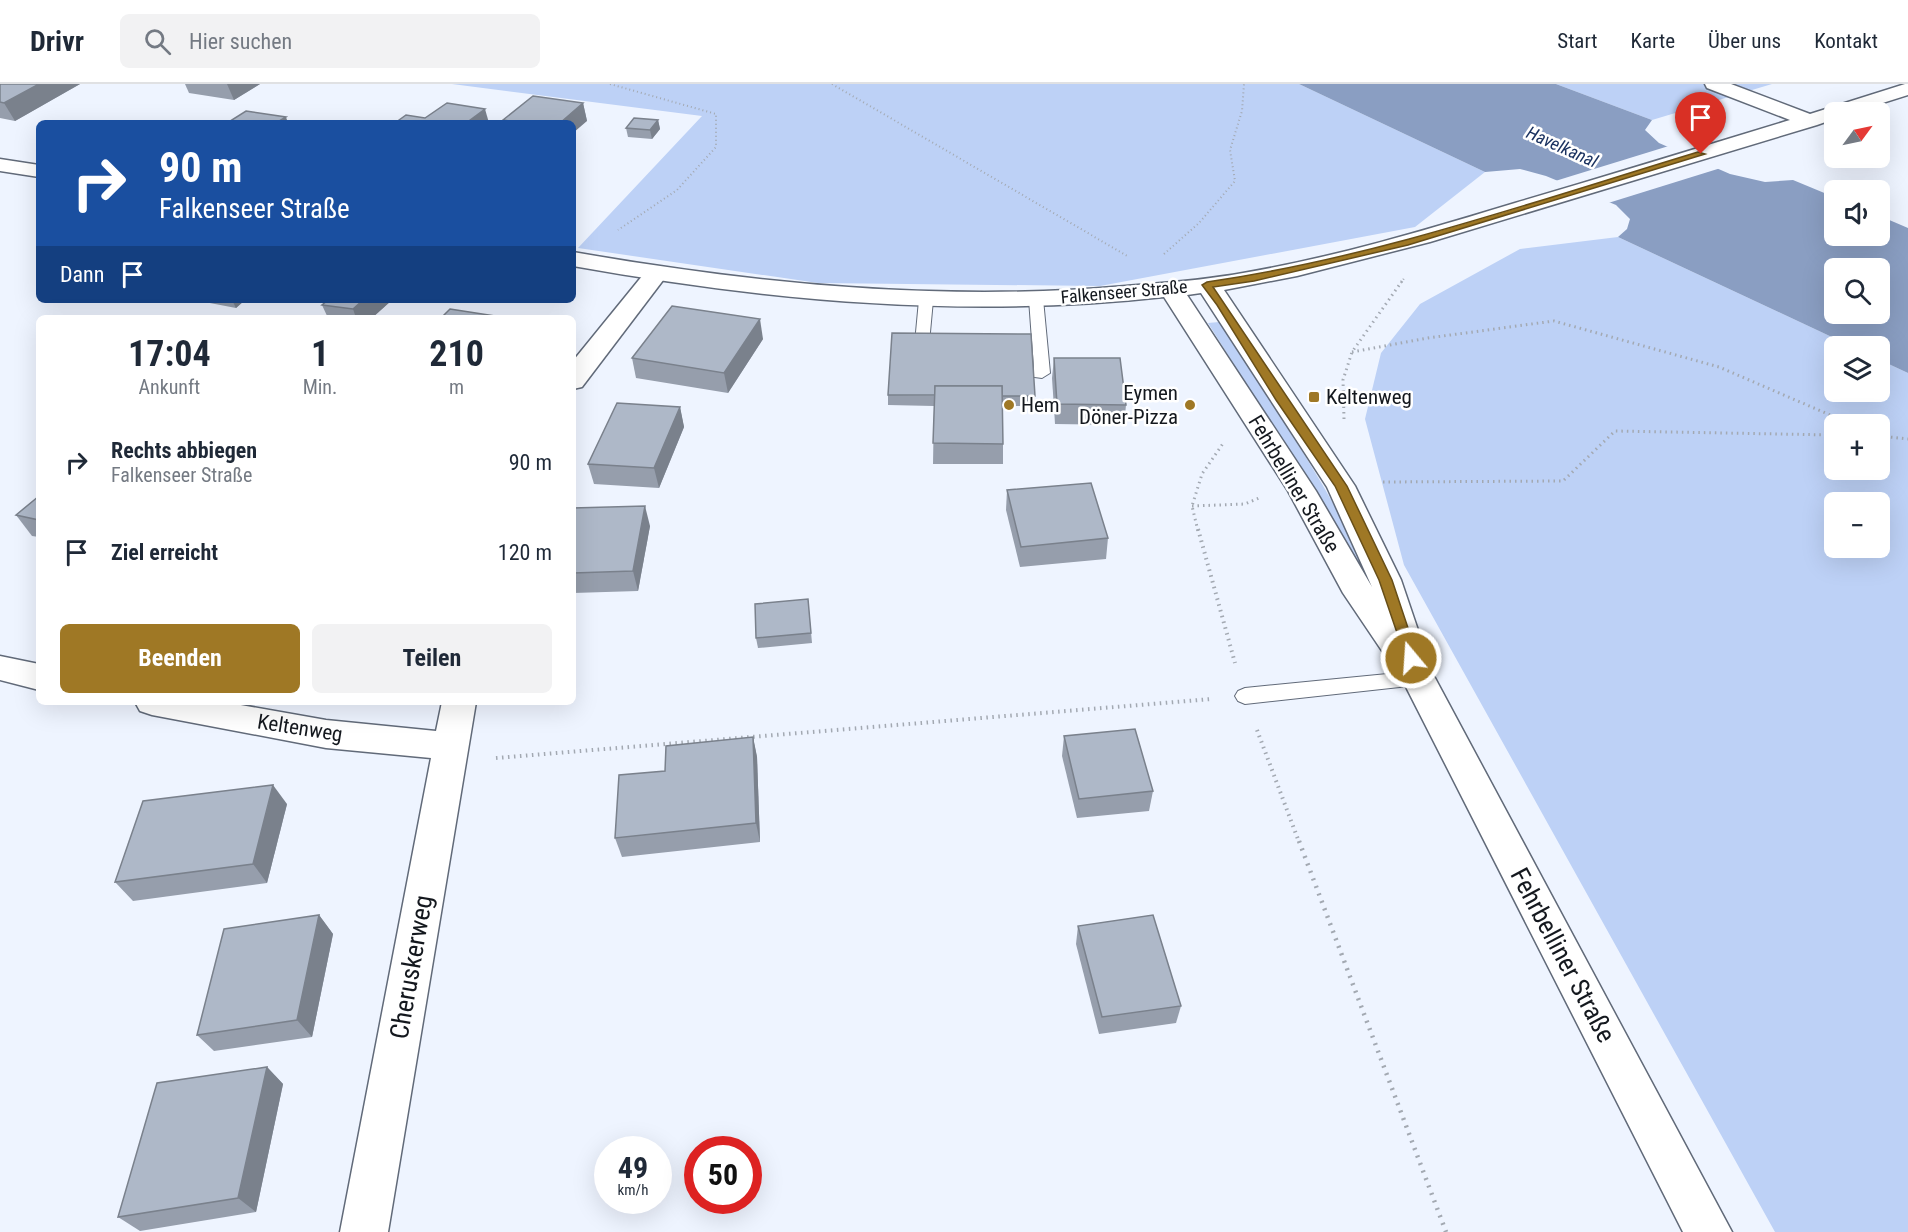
<!DOCTYPE html>
<html lang="de">
<head>
<meta charset="utf-8">
<style>
  body { margin:0; font-family:"Roboto Condensed",sans-serif; background:#f2f2f3; color:#1f2937; height:100vh; display:flex; flex-direction:column; font-size:22px; white-space:nowrap }
  * { box-sizing:border-box; margin:0 }
  p { font-size:20px; color:#747a83 }
  .icon { flex:none; width:33px; height:33px; fill:none; stroke:currentColor; stroke-width:2; stroke-linecap:round; stroke-linejoin:round }
  .map { position:relative; flex:1; overflow:hidden }
  .side { position:absolute; left:36px; top:231px; width:540px; height:390px; display:flex; flex-direction:column; background:#fff; border-radius:9px; box-shadow:0 6px 24px #0002 }
  .side>* { flex:none }
  .hud { position:absolute; left:36px; top:36px; width:540px; height:183px; border-radius:9px; box-shadow:0 6px 24px #0002; background:#1a4fa0; color:#fff; overflow:hidden }
  .needle { width:39px; rotate:57deg }
  .fabs { position:absolute; left:1824px; top:18px; display:grid; gap:12px }
  .fabs a { display:grid; place-items:center; width:66px; height:66px; border-radius:9px; background:#fff; box-shadow:0 6px 24px #0002; font-size:30px }
  .speed { position:absolute; left:594px; top:1052px; display:flex; gap:12px; font-size:30px; font-weight:700; text-align:center }
  .speed>* { display:grid; place-content:center; width:78px; height:78px; border-radius:50%; background:#fff; box-shadow:0 6px 24px #0002; line-height:1 }
  .speed small { font-size:15px; font-weight:400 }
  .speed .limit { border:9px solid #d22; background:#fff; color:#111 }
  .pin { position:absolute; display:grid; place-items:center; width:51px; height:51px; color:#fff; margin:-62px -26px; border-radius:50% 50% 50% 0; rotate:-45deg; box-shadow:0 0 6px #0007 }
  .pin .icon { rotate:45deg }
  .me { position:absolute; width:66px; margin:-33px; rotate:342deg; stroke-linejoin:round; filter:drop-shadow(0 0 4px #0008) }
  .turn { display:flex; align-items:center; gap:21px; height:126px; padding:0 24px; font-size:27px }
  .turn .icon { width:78px; height:78px; stroke-width:2.5 }
  .turn b { display:block; font-size:42px; line-height:51px }
  .then { display:flex; align-items:center; height:57px; padding:0 24px; background:#0003; gap:12px; font-size:22px }
  .eta { display:flex; justify-content:space-evenly; align-items:center; height:102px; text-align:center }
  .eta b { font-size:36px; font-weight:700; line-height:42px }
  .action { display:flex; gap:12px; margin-top:auto; padding:12px 24px }
  .action a { flex:1; height:69px; border-radius:9px; background:#9f7825; color:#fff; font-size:24px; font-weight:700; line-height:69px; text-align:center }
  .action a+a { background:#f2f2f3; color:#1f2937 }
  ul { padding:0; list-style:none }
  li { display:flex; align-items:center; gap:18px; height:90px; padding:0 24px }
  li div { flex:1 }
  li b { display:block; font-size:22px }
  li em { font-style:normal }
  header { display:flex; align-items:center; gap:36px; box-sizing:border-box; height:84px; padding:0 30px; background:#fff; border-bottom:2px solid #e0e1e3 }
  header strong { font-size:28px }
  nav { display:flex; gap:33px; margin-inline-start:auto; font-size:21px }
  .search { width:420px; height:54px; background:#f2f2f3; display:flex; align-items:center; gap:15px; box-sizing:border-box; padding:0 21px; border-radius:9px; color:#747a83; font-size:22px }
  .map>svg:first-child { display:block }
</style>
</head>
<body>
<header>
<strong>Drivr</strong>
<div class="search"><svg class="icon" aria-label="search" viewBox="0 0 24 24"><circle cx="10" cy="10" r="6"/><path d="M15 15l6 6"/></svg>Hier suchen</div>
<nav><a>Start</a><a>Karte</a><a>Über uns</a><a>Kontakt</a></nav>
</header>
<div class="map">
<svg width="1908" height="1148" viewBox="0 0 1908 1148">
  <rect width="100%" height="100%" fill="#eef4ff"/>
  <g fill="#bdd1f6" fill-rule="evenodd">
    <path d="M452,0H1299L1485,88L1415,143L1100,202L818,199L578,164L702,32Z"/>
    <path d="M1556,0H1772L1652,36Z"/>
    <path d="M1618,153L1851,262H1834V308H1880V276L1908,289V1148H1775L1404,481L1365,335L1381,269L1420,220L1520,165ZM1834,340H1880V386H1834ZM1834,418H1880V464H1834Z"/>
    <path d="M1219,238C1279,333 1348,427 1387,533L1317,414L1208,239Z"/>
  </g>
  <path fill="#8a9ec2" fill-rule="evenodd" d="M1299,0H1556L1652,36L1645,46L1659,59L1730,90L1765,98L1793,96L1834,113V152H1880V132L1908,144V289L1880,276V262H1851L1618,153L1627,145L1630,135L1616,121L1546,92L1520,85L1485,88ZM1834,184H1880V230H1834Z"/>
  <path fill="#eef4ff" d="M1672,61L1724,83L1605,120L1552,98Z"/>
  <g fill="none" stroke-linecap="round" stroke-linejoin="round">
    <g stroke="#616a79" stroke-width="2">
      <g id="service">
        <path d="M1036,211L1043,215L1050,289L1042,294L1027,292L1024,289L1027,286L1034,284L1029,215Z"/>
        <path d="M926,212L933,216L929,259L922,263L915,259L919,216Z"/>
        <path d="M1418,587L1425,589L1428,594L1425,599L1418,601L1245,620L1238,617L1235,612L1238,607L1245,604Z"/>
      </g>
    </g>
    <g stroke="#616a79" stroke-width="3">
      <g id="minor">
        <path d="M655,184L663,186L667,191L582,303L573,305V277L647,186Z"/>
        <path d="M0,572L39,580V606L0,596Z"/>
        <path d="M135,618H224L326,636L436,647L442,618H476L388,1148H340L431,674L326,664L152,631L140,627Z"/>
      </g>
    </g>
    <g stroke="#616a79" stroke-width="3">
      <g id="secondary">
        <path d="M1705,0H1731L1810,30L1905,0H1908V11L1854,28H1834V35L1817,41L1430,158L1297,192L1224,206L1355,402L1401,496L1422,558L1417,567L1435,594L1732,1148H1683L1405,601L1343,509L1288,407L1164,213C966,235 769,217 573,182V168C756,200 940,218 1126,202C1165,199 1205,196 1243,189C1336,173 1426,146 1515,119C1607,92 1699,64 1790,36L1707,4ZM1201,209L1327,403L1372,503L1316,407L1187,211Z"/>
        <path d="M0,75L39,81V93L0,87Z"/>
      </g>
    </g>
    <g stroke="#a3a9b2" stroke-width="2" stroke-dasharray="1 3" stroke-linecap="butt">
      <path d="M610,0L716,30V63L677,106L618,146"/>
      <path d="M832,0L1129,173"/>
      <path d="M1164,170L1199,139L1235,97L1230,66L1242,27L1244,0"/>
      <path d="M1401,199L1405,193"/>
    </g>
    <g stroke="#a3a9b2" stroke-width="3" stroke-dasharray="1.5 4" stroke-linecap="butt">
      <path d="M1352,268L1428,254L1554,237L1719,283L1851,340"/>
      <path d="M1344,335L1343,296L1352,268L1402,197"/>
      <path d="M1880,352L1908,355"/>
      <path d="M1383,398L1563,397L1615,347L1834,351"/>
      <path d="M1192,422L1245,420L1259,414"/>
      <path d="M1198,447L1192,422L1202,390L1224,358"/>
    </g>
    <g stroke="#a3a9b2" stroke-width="4" stroke-dasharray="1.5 4.5" stroke-linecap="butt">
      <path d="M1198,445L1235,579"/>
      <path d="M1257,646L1299,758"/>
      <path d="M496,674L1212,615"/>
    </g>
    <path stroke="#a3a9b2" stroke-width="4.5" stroke-dasharray="2 6" stroke-linecap="butt" d="M1299,757L1446,1148"/>
    <use href="#service" fill="#fff" fill-rule="evenodd"/>
    <use href="#minor" fill="#fff" fill-rule="evenodd"/>
    <use href="#secondary" fill="#fff" fill-rule="evenodd"/>
  </g>
  <g fill="#969eac">
    <path d="M0,0H80L15,37L0,34Z"/>
    <path d="M185,0H260L234,16L189,9Z"/>
    <path d="M583,19L587,37L573,39H504L503,36Z"/>
    <path d="M658,36L660,45L652,55L628,53L626,44Z"/>
    <path d="M194,216H245L236,224Z"/>
    <path d="M322,216H392L372,234H328L322,221L327,217Z"/>
    <path d="M763,255L728,309L636,294L632,274Z"/>
    <path d="M1054,274L1126,321L1124,341L1055,340L1052,294Z"/>
    <path d="M888,311L1035,312V322H1002L1003,360V380H933L934,322L888,321Z"/>
    <path d="M680,323L684,343L659,404L594,400L588,380Z"/>
    <path d="M1007,406L1108,454L1106,475L1020,483L1006,426Z"/>
    <path d="M39,412V453L32,452L16,431Z"/>
    <path d="M573,424L650,442L638,507L573,509Z"/>
    <path d="M808,515L812,559L758,564L756,554Z"/>
    <path d="M1064,652L1153,707L1149,727L1077,734L1062,672Z"/>
    <path d="M753,653L757,673L760,758L622,773L615,754L665,687Z"/>
    <path d="M287,720L267,799L133,817L115,798Z"/>
    <path d="M319,831L333,850L312,953L214,967L197,951Z"/>
    <path d="M1078,842L1181,922L1176,939L1099,950L1076,860Z"/>
    <path d="M267,983L283,1000L256,1128L140,1147L118,1133Z"/>
  </g>
  <g fill="#7a818c">
    <path d="M39,0H80L15,37L4,19Z"/>
    <path d="M227,0H260L234,16Z"/>
    <path d="M583,19L587,37L573,49V39H560Z"/>
    <path d="M485,25L489,39H466Z"/>
    <path d="M286,33L288,39H276Z"/>
    <path d="M658,36L660,45L652,55L650,46Z"/>
    <path d="M232,216H245L236,224Z"/>
    <path d="M363,216H392L372,234H356L353,225Z"/>
    <path d="M760,235L763,255L728,309L724,289Z"/>
    <path d="M680,323L684,343L659,404L654,384Z"/>
    <path d="M645,422L650,442L638,507L633,487Z"/>
    <path d="M753,653L757,673L760,758L756,739Z"/>
    <path d="M273,701L287,720L267,799L253,780Z"/>
    <path d="M319,831L333,850L312,953L297,936Z"/>
    <path d="M267,983L283,1000L256,1128L238,1114Z"/>
  </g>
  <g fill="#aeb8c8" stroke="#7a818c" stroke-width="1.5">
    <path d="M0,0H39L4,19L0,18Z"/>
    <path d="M533,12L583,19L560,39H524L503,36Z"/>
    <path d="M447,19L485,25L466,39H395L406,31L425,34Z"/>
    <path d="M246,27L286,33L276,39H227Z"/>
    <path d="M634,34L658,36L650,46L626,44Z"/>
    <path d="M328,216H363L353,225L322,221Z"/>
    <path d="M672,222L760,235L724,289L632,274Z"/>
    <path d="M450,225L508,234H441Z"/>
    <path d="M892,249L1031,250L1035,312H1002V302H935V311H888Z"/>
    <path d="M1054,274H1120L1126,321L1057,320Z"/>
    <path d="M935,302H1002L1003,360L933,359Z"/>
    <path d="M617,319L680,323L654,384L588,380Z"/>
    <path d="M1091,399L1108,454L1021,463L1007,406Z"/>
    <path d="M39,412V436L16,431Z"/>
    <path d="M645,422L633,487L573,489V424Z"/>
    <path d="M808,515L811,549L756,554L755,520Z"/>
    <path d="M1135,645L1153,707L1079,715L1064,652Z"/>
    <path d="M753,653L756,739L615,754L619,691L665,687L666,662Z"/>
    <path d="M273,701L253,780L115,798L143,717Z"/>
    <path d="M319,831L297,936L197,951L224,845Z"/>
    <path d="M1153,831L1181,922L1102,933L1078,842Z"/>
    <path d="M267,983L238,1114L118,1133L157,999Z"/>
  </g>
  <path fill="#9f7825" stroke="#674e18" stroke-width="1.5" d="M1698,68L1705,70L1408,161L1254,197L1213,203L1347,402L1392,496L1418,574L1416,578H1407L1379,496L1335,402L1276,316L1217,221L1202,201L1207,198C1374,174 1536,117 1698,68Z"/>
  <g fill="#9f7825" stroke="#fff" stroke-width="2">
    <rect x="1308" y="307" width="12" height="12" rx="3"/>
    <circle cx="1009" cy="321" r="6"/>
    <circle cx="1190" cy="321" r="6"/>
  </g>
  <g text-anchor="middle" stroke-width="5" stroke-linejoin="round" paint-order="stroke">
    <g font-size="18" font-style="italic" fill="#1a3260" stroke="#fff">
      <text transform="translate(1562 63) rotate(24)" y="6">Havelkanal</text>
    </g>
    <g font-size="18" fill="#14181e" stroke="#fff">
      <text transform="translate(1124 208) rotate(-5)" y="6">Falkenseer Straße</text>
    </g>
    <g font-size="21" fill="#14181e" stroke="#fff" text-anchor="start">
      <text x="1178" y="316" text-anchor="end">Eymen<tspan x="1178" dy="24">Döner-Pizza</tspan></text>
      <text x="1326" y="320">Keltenweg</text>
      <text x="1021" y="328">Hem</text>
    </g>
    <g font-size="21" fill="#14181e" stroke="#fff">
      <text transform="translate(1294 400) rotate(59)" y="7">Fehrbelliner Straße</text>
      <text transform="translate(300 644) rotate(9)" y="7">Keltenweg</text>
    </g>
    <g font-size="26" fill="#14181e" stroke="#fff">
      <text transform="translate(1563 871) rotate(62)" y="9">Fehrbelliner Straße</text>
      <text transform="translate(411 883) rotate(-80)" y="9">Cheruskerweg</text>
    </g>
  </g>
</svg>
<div class="fabs">
<a><svg class="needle" viewBox="-14 -14 28 28"><path d="M0-13l5 13h-10z" fill="#e53935"/><path d="M0 13l5-13h-10z" fill="#747a83"/></svg></a>
<a><svg class="icon" aria-label="sound" viewBox="0 0 24 24"><path d="M4 9h4l5-4v14l-5-4H4zM17 9q2 3 0 6"/></svg></a>
<a><svg class="icon" aria-label="search" viewBox="0 0 24 24"><circle cx="10" cy="10" r="6"/><path d="M15 15l6 6"/></svg></a>
<a><svg class="icon" aria-label="layers" viewBox="0 0 24 24"><path d="M12 4l9 5-9 5-9-5zM3 14l9 5 9-5"/></svg></a>
<a>+</a>
<a>−</a>
</div>
<div class="speed"><div>49<small>km/h</small></div><div class="limit">50</div></div>
<div class="pin" style="left:1701px;top:70px;background:#d93025"><svg class="icon" aria-label="arrive" viewBox="0 0 24 24"><path d="M6 21V4h12l-3 4 3 4H6"/></svg></div>
<svg class="me" style="left:1411px;top:574px" viewBox="-20 -20 40 40"><circle r="17" fill="#9f7825" stroke="#fff" stroke-width="3"/><path d="M0-11L8 9 0 5-8 9z" fill="#fff"/></svg>
<div class="hud">
<div class="turn"><svg class="icon" aria-label="right" viewBox="0 0 24 24"><path d="M7 20v-9h11M14 6l5 5-5 5"/></svg><div><b>90 m</b>Falkenseer Straße</div></div>
<div class="then">Dann<svg class="icon" aria-label="arrive" viewBox="0 0 24 24"><path d="M6 21V4h12l-3 4 3 4H6"/></svg></div>
</div>
<section class="side">
<div class="eta">
<div><b>17:04</b><p>Ankunft</p></div>
<div><b>1</b><p>Min.</p></div>
<div><b>210</b><p>m</p></div>
</div>
<ul>
<li><svg class="icon" aria-label="right" viewBox="0 0 24 24"><path d="M7 20v-9h11M14 6l5 5-5 5"/></svg><div><b>Rechts abbiegen</b><p>Falkenseer Straße</p></div><em>90 m</em></li>
<li><svg class="icon" aria-label="arrive" viewBox="0 0 24 24"><path d="M6 21V4h12l-3 4 3 4H6"/></svg><div><b>Ziel erreicht</b></div><em>120 m</em></li>
</ul>
<div class="action"><a>Beenden</a><a>Teilen</a></div>
</section>
</div>
</body>
</html>
